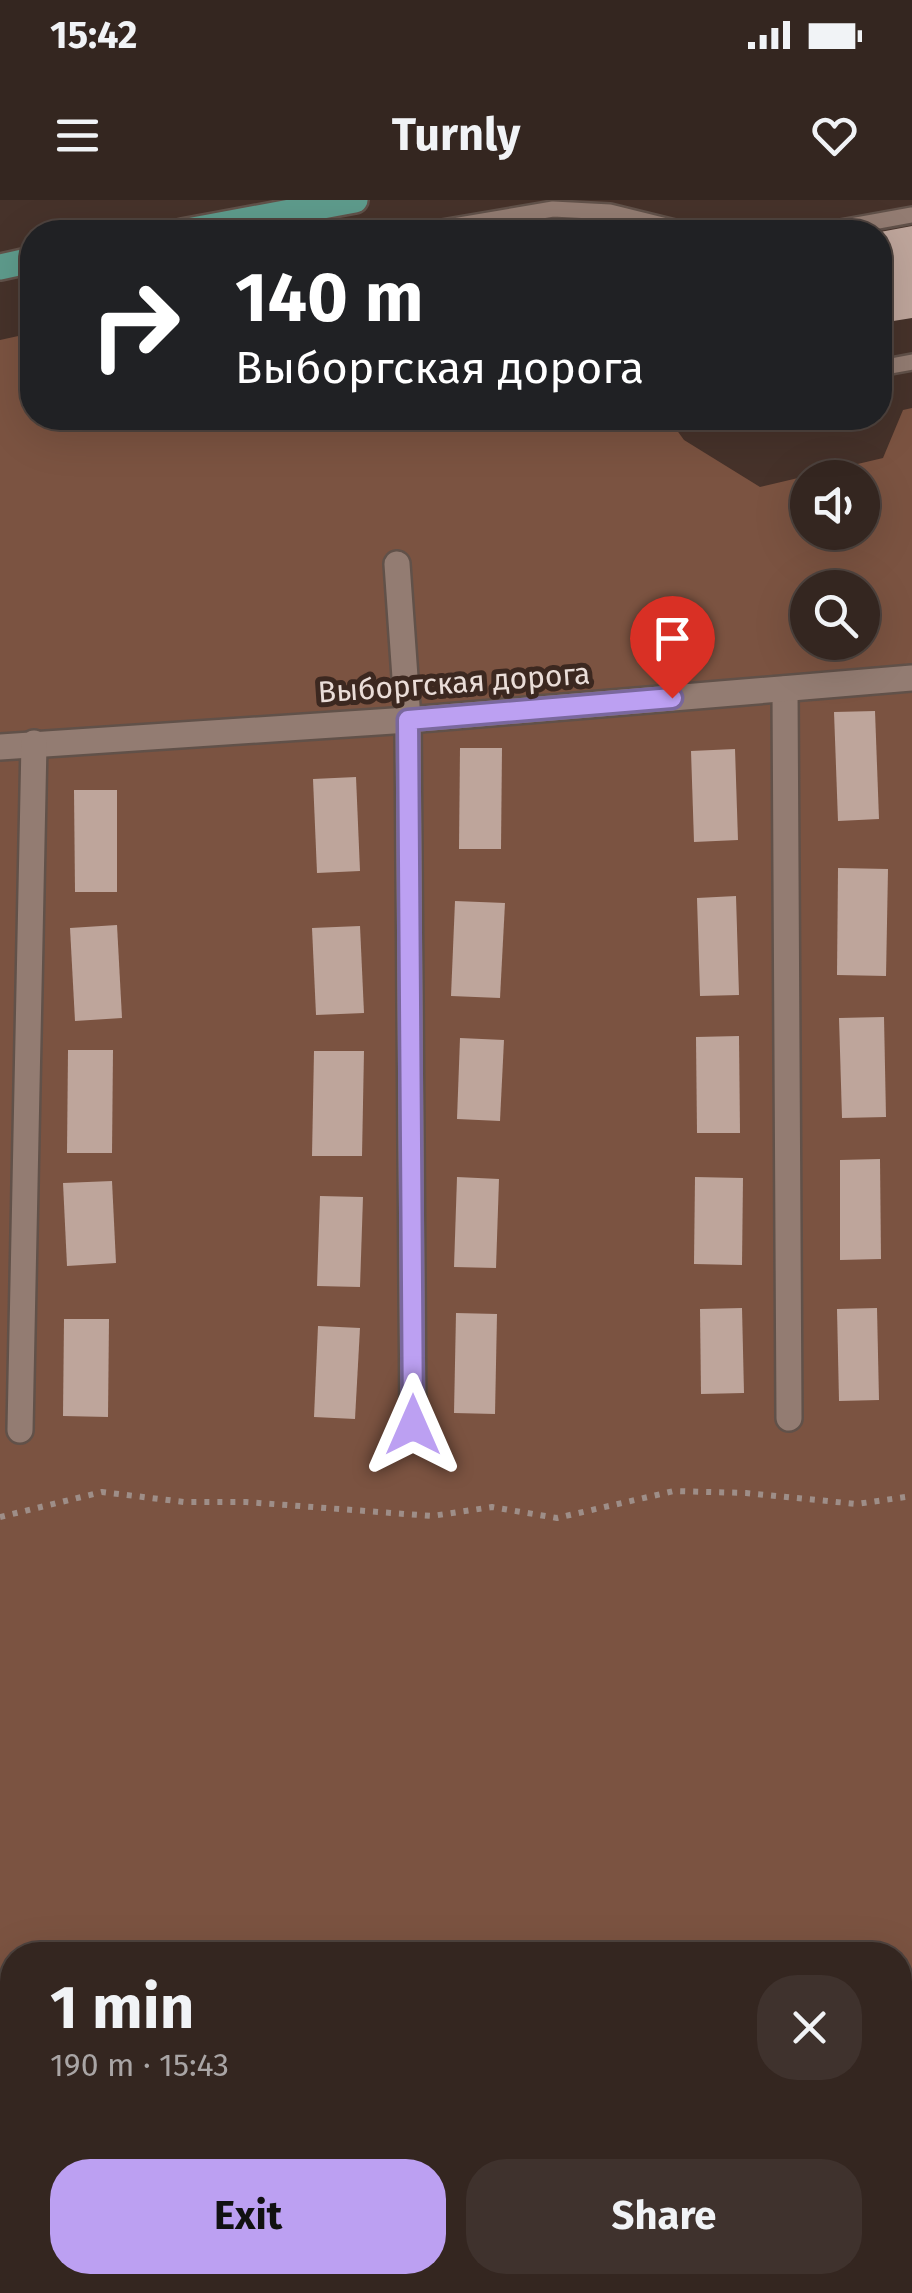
<!DOCTYPE html>
<html lang="en">
<head>
<meta charset="utf-8">
<style>
  body { margin:0; font-family:"Fira Sans",sans-serif; background:#3f322d; color:#f1f3f6; height:100vh; display:flex; flex-direction:column; font-size:38px; white-space:nowrap }
  * { box-sizing:border-box; margin:0 }
  p { font-size:32px; color:#a9a5a5 }
  .icon { flex:none; width:55px; height:55px; fill:none; stroke:currentColor; stroke-width:2; stroke-linecap:round; stroke-linejoin:round }
  .map { position:relative; flex:1; overflow:hidden }
  .side { position:absolute; left:0px; top:1742px; width:912px; height:352px; display:flex; flex-direction:column; background:#342620; border-radius:40px 40px 0 0; box-shadow:0 10px 40px #0002,0 0 0 2px #4e433e }
  .side>* { flex:none }
  .hud { position:absolute; left:20px; top:20px; width:872px; height:210px; border-radius:40px; box-shadow:0 10px 40px #0002,0 0 0 2px #4e433e; background:#202124; color:#fff; overflow:hidden }
  .tools { position:absolute; left:790px; top:260px; display:grid; gap:20px }
  .tools a { display:grid; place-items:center; width:90px; height:90px; border-radius:50%; background:#342620; box-shadow:0 10px 40px #0002,0 0 0 2px #4e433e; font-size:50px }
  .pin { position:absolute; display:grid; place-items:center; width:85px; height:85px; color:#fff; margin:-102px -42px; border-radius:50% 50% 50% 0; rotate:-45deg; box-shadow:0 0 10px #0007 }
  .pin .icon { rotate:45deg }
  .me { position:absolute; width:110px; margin:-55px; rotate:0deg; stroke-linejoin:round; filter:drop-shadow(0 0 8px #0008) }
  .turn { display:flex; align-items:center; gap:35px; height:210px; padding:0 50px; font-size:45px }
  .turn .icon { width:130px; height:130px; stroke-width:2.5 }
  .turn b { display:block; font-size:70px; line-height:85px }
  .round { display:grid; place-items:center; flex:none; width:105px; height:105px; border-radius:40px; background:#3f322d }
  .overview { display:flex; align-items:center; justify-content:space-between; height:170px; padding:0 50px }
  h1 { font-size:60px; font-weight:700; line-height:75px }
  .action { display:flex; gap:20px; margin-top:auto; padding:20px 50px }
  .action a { flex:1; height:115px; border-radius:40px; background:#bca0f2; color:#111; font-size:40px; font-weight:700; line-height:115px; text-align:center }
  .action a+a { background:#3f322d; color:#f1f3f6 }
  .status { display:flex; justify-content:space-between; align-items:center; height:70px; padding:0 50px; background:#342620; direction:ltr }
  .status svg { height:28px; fill:currentColor }
  header { display:flex; justify-content:space-between; align-items:center; height:130px; padding:0 50px; background:#342620; font-size:45px; font-weight:700 }
  .map>svg:first-child { display:block }
</style>
</head>
<body>
<div class="status"><b>15:42</b><svg viewBox="0 0 49 12"><path d="M0 12V9h3v3zM5 12V6h3v6zM10 12V3h3v9zM15 12V0h3v12zM26 1h20v11H26zM47 4h2v5h-2z"/></svg></div>
<header><svg class="icon" aria-label="menu" viewBox="0 0 24 24"><path d="M4 6h16M4 12h16M4 18h16"/></svg>Turnly<svg class="icon" aria-label="heart" viewBox="0 0 24 24"><path d="M12 20l-8-8c-3-5 5-10 8-4 3-6 11-1 8 4z"/></svg></header>
<div class="map">
<svg width="912" height="2093" viewBox="0 0 912 2093">
  <rect width="100%" height="100%" fill="#46322a"/>
  <path fill="#7b5341" fill-rule="evenodd" d="M32,133V218H668L684,240L760,287L883,258L903,210L912,208V2093H0V140ZM808,278H862V332H808ZM808,388H862V442H808ZM12,1755H900V2082H12Z"/>
  <g fill="#bea59b">
    <path d="M912,26V118L887,122L883,99L880,100V32Z"/>
    <path d="M875,511L879,619L838,621L834,512Z"/>
    <path d="M460,548H502L501,649H459Z"/>
    <path d="M735,549L738,640L694,642L691,551Z"/>
    <path d="M356,577L360,671L317,673L313,579Z"/>
    <path d="M74,590H117V692H75Z"/>
    <path d="M838,668L888,669L886,776L837,775Z"/>
    <path d="M736,696L739,795L700,796L697,698Z"/>
    <path d="M455,701L505,703L500,798L451,796Z"/>
    <path d="M117,725L122,818L75,821L70,728Z"/>
    <path d="M360,726L364,813L316,815L312,728Z"/>
    <path d="M884,817L886,917L842,918L839,818Z"/>
    <path d="M739,836L740,933H697L696,837Z"/>
    <path d="M460,838L504,840L500,921L457,919Z"/>
    <path d="M68,850H113L112,953H67Z"/>
    <path d="M314,851H364L362,956H312Z"/>
    <path d="M880,959L881,1059L840,1060V960Z"/>
    <path d="M457,977L499,979L496,1068L454,1067Z"/>
    <path d="M695,977L743,978L742,1065L694,1064Z"/>
    <path d="M112,981L116,1063L67,1066L63,983Z"/>
    <path d="M320,996L363,997L360,1087L317,1086Z"/>
    <path d="M742,1108L744,1193L701,1194L700,1109Z"/>
    <path d="M877,1108L879,1200L839,1201L837,1109Z"/>
    <path d="M456,1113L497,1114L495,1214L454,1213Z"/>
    <path d="M64,1119H109L108,1217L63,1216Z"/>
    <path d="M318,1126L360,1128L355,1219L314,1217Z"/>
  </g>
  <g fill="none" stroke-linecap="round" stroke-linejoin="round">
    <g stroke="#615149" stroke-width="20">
      <g id="service">
        <path d="M285,15L336,32"/>
        <path d="M418,32L553,9L610,12L691,32"/>
        <path d="M818,32L912,15"/>
        <path d="M880,168L912,162"/>
      </g>
    </g>
    <g stroke="#615149" stroke-width="30">
      <g id="minor">
        <path d="M397,364L408,520L413,1225"/>
        <path d="M785,489L789,1218"/>
        <path d="M0,547L408,520L912,478"/>
        <path d="M20,1230L34,543"/>
      </g>
    </g>
    <g stroke="#615149" stroke-width="30">
      <g id="primary">
        <path d="M182,32L355,0"/>
        <path d="M0,67L32,60"/>
      </g>
    </g>
    <path stroke="#9e8e88" stroke-width="6" stroke-dasharray="5 8" stroke-linecap="butt" d="M0,1317L102,1292L184,1302H246L432,1316L492,1307L557,1318L674,1291L746,1293L857,1304L912,1296"/>
    <use href="#service" stroke="#937c72" stroke-width="15"/>
    <use href="#minor" stroke="#937c72" stroke-width="25"/>
    <use href="#primary" stroke="#5e9b8c" stroke-width="25"/>
  </g>
  <g fill="none" stroke-linecap="round" stroke-linejoin="round">
    <g stroke="#7a689d" stroke-width="25">
      <path id="route" d="M413,1225L408,520L672,498"/>
    </g>
    <use href="#route" stroke="#bca0f2" stroke-width="18"/>
  </g>
  <g text-anchor="middle" stroke-width="10" stroke-linejoin="round" paint-order="stroke">
    <g font-size="30" fill="#eaddd8" stroke="#3c2820">
      <text transform="translate(454 483) rotate(-4)" y="10">Выборгская дорога</text>
    </g>
  </g>
</svg>
<div class="tools">
<a><svg class="icon" aria-label="sound" viewBox="0 0 24 24"><path d="M4 9h4l5-4v14l-5-4H4zM17 9q2 3 0 6"/></svg></a>
<a><svg class="icon" aria-label="search" viewBox="0 0 24 24"><circle cx="10" cy="10" r="6"/><path d="M15 15l6 6"/></svg></a>
</div>
<div class="pin" style="left:672px;top:498px;background:#d93025"><svg class="icon" aria-label="arrive" viewBox="0 0 24 24"><path d="M6 21V4h12l-3 4 3 4H6"/></svg></div>
<svg class="me" style="left:413px;top:1225px" viewBox="-20 -20 40 40"><path d="M0-17L14 15 0 8-14 15z" fill="#bca0f2" stroke="#fff" stroke-width="4"/></svg>
<div class="hud">
<div class="turn"><svg class="icon" aria-label="right" viewBox="0 0 24 24"><path d="M7 20v-9h11M14 6l5 5-5 5"/></svg><div><b>140 m</b>Выборгская дорога</div></div>
</div>
<section class="side">
<div class="overview"><div><h1>1 min</h1><p>190 m · 15:43</p></div><a class="round"><svg class="icon" aria-label="close" viewBox="0 0 24 24"><path d="M6 6l12 12M18 6L6 18"/></svg></a></div>
<div class="action"><a>Exit</a><a>Share</a></div>
</section>
</div>
</body>
</html>
